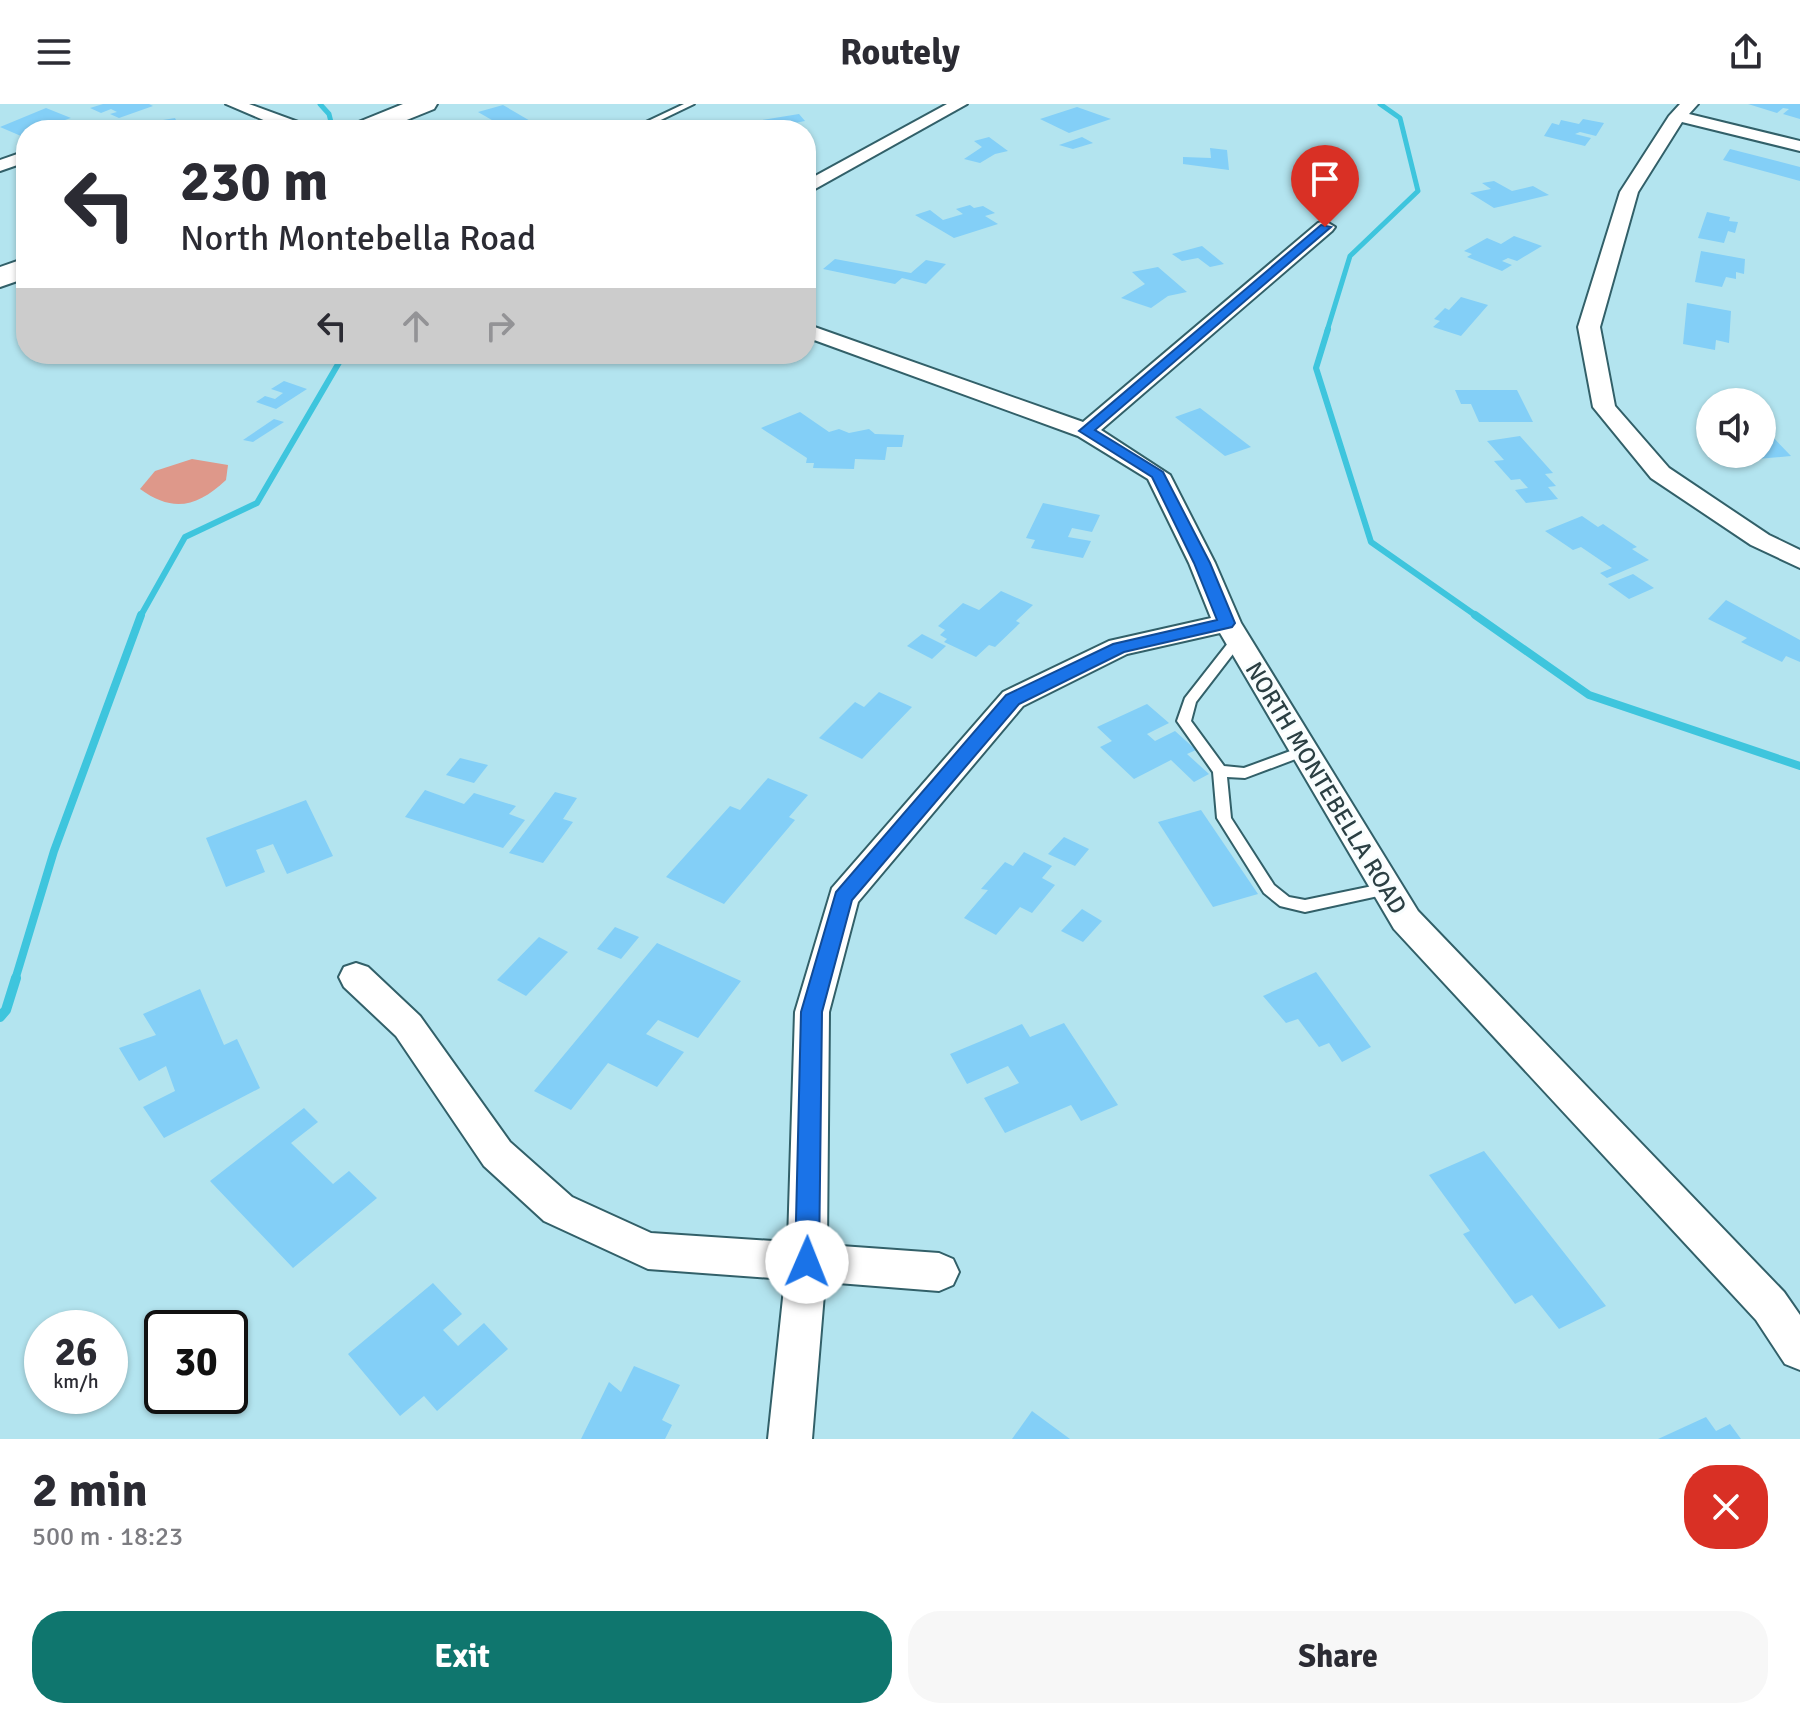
<!DOCTYPE html>
<html lang="en">
<head>
<meta charset="utf-8">
<style>
  body { margin:0; font-family:Signika,sans-serif; background:#f7f7f7; color:#2b2b33; height:100vh; display:flex; flex-direction:column; font-size:30px; white-space:nowrap }
  * { box-sizing:border-box; margin:0 }
  p { font-size:26px; color:#7c7c81 }
  .icon { flex:none; width:44px; height:44px; fill:none; stroke:currentColor; stroke-width:2; stroke-linecap:round; stroke-linejoin:round }
  .map { position:relative; height:1335px; overflow:hidden }
  .sheet { display:flex; flex-direction:column; background:#fff; flex:1 }
  .sheet>* { flex:none }
  .guide { position:absolute; left:16px; top:16px; width:800px; height:244px; border-radius:32px; box-shadow:0 2px 6px #0004; background:#fff; color:#2b2b33; overflow:hidden }
  .buttons { position:absolute; left:1696px; top:284px; display:grid; gap:16px }
  .buttons a { display:grid; place-items:center; width:80px; height:80px; border-radius:50%; background:#fff; box-shadow:0 2px 6px #0004; font-size:40px }
  .speed { position:absolute; left:24px; top:1206px; display:flex; gap:16px; font-size:40px; font-weight:700; text-align:center }
  .speed>* { display:grid; place-content:center; width:104px; height:104px; border-radius:50%; background:#fff; box-shadow:0 2px 6px #0004; line-height:1 }
  .speed small { font-size:20px; font-weight:400 }
  .speed .limit { border:4px solid #111; border-radius:12px; background:#fff; color:#111 }
  .pin { position:absolute; display:grid; place-items:center; width:68px; height:68px; color:#fff; margin:-82px -34px; border-radius:50% 50% 50% 0; rotate:-45deg; box-shadow:0 0 8px #0007 }
  .pin .icon { rotate:45deg }
  .me { position:absolute; width:88px; margin:-44px; rotate:1deg; stroke-linejoin:round; filter:drop-shadow(0 0 6px #0008) }
  .turn { display:flex; align-items:center; gap:28px; height:168px; padding:0 32px; font-size:36px }
  .turn .icon { width:104px; height:104px; stroke-width:2.5 }
  .turn b { display:block; font-size:56px; line-height:68px }
  .lanes { display:flex; align-items:center; height:76px; padding:0 32px; background:#0003; justify-content:center; gap:40px; direction:ltr }
  .lanes .off { opacity:.35 }
  .round { display:grid; place-items:center; flex:none; width:84px; height:84px; border-radius:32px; background:#f7f7f7 }
  .overview { display:flex; align-items:center; justify-content:space-between; height:136px; padding:0 32px }
  h1 { font-size:48px; font-weight:700; line-height:60px }
  .action { display:flex; gap:16px; margin-top:auto; padding:16px 32px }
  .action a { flex:1; height:92px; border-radius:32px; background:#0f766e; color:#fff; font-size:32px; font-weight:700; line-height:92px; text-align:center }
  .action a+a { background:#f7f7f7; color:#2b2b33 }
  header { display:flex; justify-content:space-between; align-items:center; height:104px; padding:0 32px; background:#fff; font-size:36px; font-weight:700 }
  .map>svg:first-child { display:block }
</style>
</head>
<body>
<header><svg class="icon" aria-label="menu" viewBox="0 0 24 24"><path d="M4 6h16M4 12h16M4 18h16"/></svg>Routely<svg class="icon" aria-label="share" viewBox="0 0 24 24"><path d="M12 15V3M7 8l5-5 5 5M5 13v7h14v-7"/></svg></header>
<div class="map">
<svg width="1800" height="1335" viewBox="0 0 1800 1335">
  <rect width="100%" height="100%" fill="#b3e4ef"/>
  <path fill="#de988a" d="M192,355L228,361L226,376C197,403 173,409 140,385L155,367Z"/>
  <g fill="none" stroke-linecap="round" stroke-linejoin="round">
    <g stroke="#3ec5dd" stroke-width="5">
      <path d="M320,0L329,10L331,18"/>
      <path d="M1327,227L1350,152L1418,87L1400,14L1380,0"/>
    </g>
    <g stroke="#3ec5dd" stroke-width="6">
      <path d="M1328,225L1316,264L1371,438L1478,513"/>
      <path d="M140,513L185,433L257,399L344,250"/>
    </g>
    <g stroke="#3ec5dd" stroke-width="8">
      <path d="M1475,511L1589,591L1800,662"/>
      <path d="M15,876L54,747L141,511"/>
    </g>
    <path stroke="#3ec5dd" stroke-width="10" d="M0,913L6,906L16,874"/>
  </g>
  <g fill="#83cff7">
    <path d="M103,0H149L153,2L119,14L110,10L117,8L111,5L101,9L90,4Z"/>
    <path d="M1748,0H1800V15L1783,10L1789,5L1783,4L1777,9Z"/>
    <path d="M503,1L532,18L504,23L478,8Z"/>
    <path d="M1077,3L1111,15L1069,29L1040,15Z"/>
    <path d="M46,4L71,14L59,18L52,16L26,26V30L21,32L0,23Z"/>
    <path d="M799,10L805,17L790,20L792,23L742,26L756,17Z"/>
    <path d="M175,14L177,18L191,16L193,22L172,26H129L127,22Z"/>
    <path d="M1583,15L1604,19L1596,32L1580,28L1575,30L1591,34L1585,42L1544,32L1552,19L1559,21L1561,16L1579,20Z"/>
    <path d="M989,33L1008,47L995,50L980,59L964,55L982,43L974,37Z"/>
    <path d="M1082,33L1093,39L1073,45L1059,41Z"/>
    <path d="M1210,44L1227,46L1229,66L1183,60V53L1211,54Z"/>
    <path d="M1730,45L1800,63V77L1723,56Z"/>
    <path d="M1494,77L1512,87L1533,82L1549,91L1494,104L1470,89L1491,85L1482,79Z"/>
    <path d="M970,101L974,104L983,102L995,109L985,112L998,120L954,134L915,111L930,106L943,116L963,110L956,105Z"/>
    <path d="M1707,108L1730,113L1729,117L1738,118L1735,129L1728,127L1724,139L1698,134Z"/>
    <path d="M1514,132L1542,142L1517,157L1508,154L1502,157L1512,161L1502,167L1467,153L1472,150L1464,147L1487,134L1501,140Z"/>
    <path d="M1202,142L1224,160L1210,163L1198,154L1182,157L1172,150Z"/>
    <path d="M1701,147L1745,155L1744,170L1736,168V175L1726,173L1722,183L1695,178Z"/>
    <path d="M835,155L911,169L926,156L946,160L926,180L902,174L895,180L823,165Z"/>
    <path d="M1158,163L1187,188L1168,192L1151,204L1121,194L1145,180L1132,168Z"/>
    <path d="M1461,193L1488,201L1461,232L1433,223L1440,217L1434,215L1445,204L1449,206Z"/>
    <path d="M1687,199L1731,207L1729,239L1716,236L1715,246L1683,240Z"/>
    <path d="M284,277L307,285L276,305L256,298L265,292L275,295L283,289L271,285Z"/>
    <path d="M1455,286H1517L1533,318H1479L1471,300H1461Z"/>
    <path d="M1200,304L1251,343L1225,352L1175,313Z"/>
    <path d="M800,308L829,328L839,325L849,329L869,325L875,330L904,331L902,343H887L885,356L855,355L854,365L813,364L814,359H806L807,354L761,324Z"/>
    <path d="M274,315L284,318L253,338L243,336Z"/>
    <path d="M1762,317L1776,330H1770L1791,352L1757,355L1752,350H1762Z"/>
    <path d="M1520,332L1553,369L1545,370L1556,382L1548,383L1558,395L1526,399L1515,386L1528,384L1520,375L1511,376L1494,357L1504,356L1487,337Z"/>
    <path d="M1043,399L1100,411L1092,428L1072,424L1068,433L1091,437L1083,454L1031,444L1035,436L1026,434Z"/>
    <path d="M1582,412L1598,423L1603,420L1637,443L1632,445L1649,456L1607,474L1600,469L1612,464L1581,443L1573,446L1545,427Z"/>
    <path d="M1633,470L1654,484L1629,495L1608,480Z"/>
    <path d="M1001,487L1033,501L1016,517L1020,519L995,543L989,541L976,553L944,538L947,535L940,531L945,526L938,522L963,499L979,506Z"/>
    <path d="M1726,496L1800,536V558L1786,552L1782,558L1741,538L1747,534L1708,515Z"/>
    <path d="M922,530L946,542L932,555L907,542Z"/>
    <path d="M879,588L912,603L862,655L819,634L855,598L864,603Z"/>
    <path d="M1147,600L1169,619L1147,630L1155,637L1175,627L1196,646L1187,650L1209,670L1194,678L1171,656L1134,675L1100,643L1112,637L1097,623Z"/>
    <path d="M460,654L488,661L474,679L446,671Z"/>
    <path d="M768,674L808,691L789,713L795,716L724,800L666,773L730,702L740,706Z"/>
    <path d="M425,686L464,700L474,689L516,702L509,710L525,716L503,744L405,713Z"/>
    <path d="M555,688L577,694L563,715L573,718L543,759L509,749Z"/>
    <path d="M306,696L333,752L287,770L273,740L256,746L265,768L226,783L206,734Z"/>
    <path d="M1201,706L1258,790L1213,803L1158,718Z"/>
    <path d="M1064,733L1089,745L1075,762L1048,750Z"/>
    <path d="M1024,748L1052,762L1042,774L1055,781L1032,809L1020,803L996,831L964,814L988,786L981,785L1005,758L1013,762Z"/>
    <path d="M1082,805L1102,817L1083,838L1061,827Z"/>
    <path d="M615,823L639,833L621,855L597,845Z"/>
    <path d="M539,833L568,848L526,892L497,876Z"/>
    <path d="M657,839L741,877L698,934L658,916L646,930L684,948L657,983L608,959L571,1006L534,987Z"/>
    <path d="M1316,868L1371,943L1342,958L1329,939L1319,943L1298,915L1286,919L1263,892Z"/>
    <path d="M200,885L224,941L237,935L260,984L164,1034L143,1003L175,987L166,962L139,977L119,944L156,931L143,910Z"/>
    <path d="M1064,919L1118,1001L1081,1017L1071,1001L1005,1029L984,994L1019,979L1008,962L967,980L950,950L1022,920L1030,933Z"/>
    <path d="M304,1004L318,1018L291,1039L333,1080L349,1067L377,1094L293,1164L210,1077Z"/>
    <path d="M1484,1047L1606,1202L1559,1225L1532,1191L1515,1200L1463,1130L1470,1127L1429,1071Z"/>
    <path d="M433,1179L462,1210L443,1226L458,1242L484,1219L508,1245L437,1307L424,1292L400,1312L348,1250Z"/>
    <path d="M634,1262L680,1281L662,1316L672,1321L665,1335H581L609,1278L621,1288Z"/>
    <path d="M1032,1307L1070,1335H1012Z"/>
    <path d="M1706,1313L1716,1327L1730,1320L1741,1335H1658Z"/>
  </g>
  <g fill="none" stroke-linecap="round" stroke-linejoin="round">
    <g stroke="#326069" stroke-width="4">
      <g id="lane">
        <path d="M684,0H694L640,26H629Z"/>
        <path d="M1237,533L1243,537L1196,598L1191,617L1224,662L1244,664L1304,642L1311,647L1309,650L1245,674L1227,673L1231,714L1274,781L1289,793L1305,796L1387,779L1392,781L1395,785L1392,789L1305,808L1280,802L1264,789L1217,714L1213,668L1177,617L1185,594L1232,534Z"/>
      </g>
    </g>
    <g stroke="#326069" stroke-width="4">
      <g id="street">
        <path d="M226,0H249L309,22L312,26H287Z"/>
        <path d="M947,0H967L806,90V77Z"/>
        <path d="M1680,0H1698L1689,10L1800,37V47L1682,18L1638,88L1600,223L1615,302L1669,364L1769,431L1800,446V464L1751,441L1651,374L1593,303L1578,223L1620,88L1669,12Z"/>
        <path d="M26,47V58L0,67V56Z"/>
        <path d="M1325,117L1335,123L1332,127L1101,326L1170,371L1215,459L1241,519L1418,807L1784,1188L1800,1211V1266L1785,1260L1756,1216L1394,825L1220,529L1127,550L1023,602L858,798L829,908L827,1141L939,1149L953,1155L959,1168L953,1181L939,1187L825,1178L812,1335H768L785,1175L648,1165L544,1117L484,1062L396,932L344,883L339,873L344,863L356,859L368,863L420,912L510,1038L572,1093L651,1129L788,1138L795,908L832,784L1003,588L1109,537L1211,514L1189,459L1148,375L1078,332L806,233V220L1083,318L1318,119Z"/>
      </g>
    </g>
    <g stroke="#326069" stroke-width="4">
      <g id="primary">
        <path d="M403,0H437L434,5L382,26H347L351,21Z"/>
        <path d="M26,154V174L0,183V163Z"/>
      </g>
    </g>
    <use href="#lane" fill="#fff" fill-rule="evenodd"/>
    <use href="#street" fill="#fff" fill-rule="evenodd"/>
    <use href="#primary" fill="#fff" fill-rule="evenodd"/>
  </g>
  <path fill="#1a73e8" stroke="#114b97" stroke-width="2" d="M1321,121L1331,123L1095,326L1163,368L1210,459L1235,519L1232,523L1124,548L1019,600L852,796L822,908L819,1158L816,1166L807,1169L799,1166L795,1158L801,908L836,788L1006,591L1113,540L1217,516L1194,459L1152,373L1079,327Z"/>
  <g text-anchor="middle" stroke-width="6" stroke-linejoin="round" paint-order="stroke">
    <g font-size="24" fill="#2b3f43" stroke="#f8fdfe">
      <text transform="translate(1326 684) rotate(59)" y="8">NORTH MONTEBELLA ROAD</text>
    </g>
  </g>
</svg>
<div class="buttons">
<a><svg class="icon" aria-label="sound" viewBox="0 0 24 24"><path d="M4 9h4l5-4v14l-5-4H4zM17 9q2 3 0 6"/></svg></a>
</div>
<div class="speed"><div>26<small>km/h</small></div><div class="limit">30</div></div>
<div class="pin" style="left:1325px;top:123px;background:#d93025"><svg class="icon" aria-label="arrive" viewBox="0 0 24 24"><path d="M6 21V4h12l-3 4 3 4H6"/></svg></div>
<svg class="me" style="left:807px;top:1158px" viewBox="-20 -20 40 40"><circle r="19" fill="#fff"/><path d="M0-13L10 11 0 6-10 11z" fill="#1a73e8"/></svg>
<div class="guide">
<div class="turn"><svg class="icon" aria-label="left" viewBox="0 0 24 24"><path d="M17 20v-9H6M10 6l-5 5 5 5"/></svg><div><b>230 m</b>North Montebella Road</div></div>
<div class="lanes"><svg class="icon" aria-label="left" viewBox="0 0 24 24"><path d="M17 20v-9H6M10 6l-5 5 5 5"/></svg><svg class="icon off" aria-label="ahead" viewBox="0 0 24 24"><path d="M12 20V5M6 11l6-6 6 6"/></svg><svg class="icon off" aria-label="right" viewBox="0 0 24 24"><path d="M7 20v-9h11M14 6l5 5-5 5"/></svg></div>
</div>
</div>
<section class="sheet">
<div class="overview"><div><h1>2 min</h1><p>500 m · 18:23</p></div><a class="round" style="background:#d93025;color:#fff"><svg class="icon" aria-label="close" viewBox="0 0 24 24"><path d="M6 6l12 12M18 6L6 18"/></svg></a></div>
<div class="action"><a>Exit</a><a>Share</a></div>
</section>
</body>
</html>
